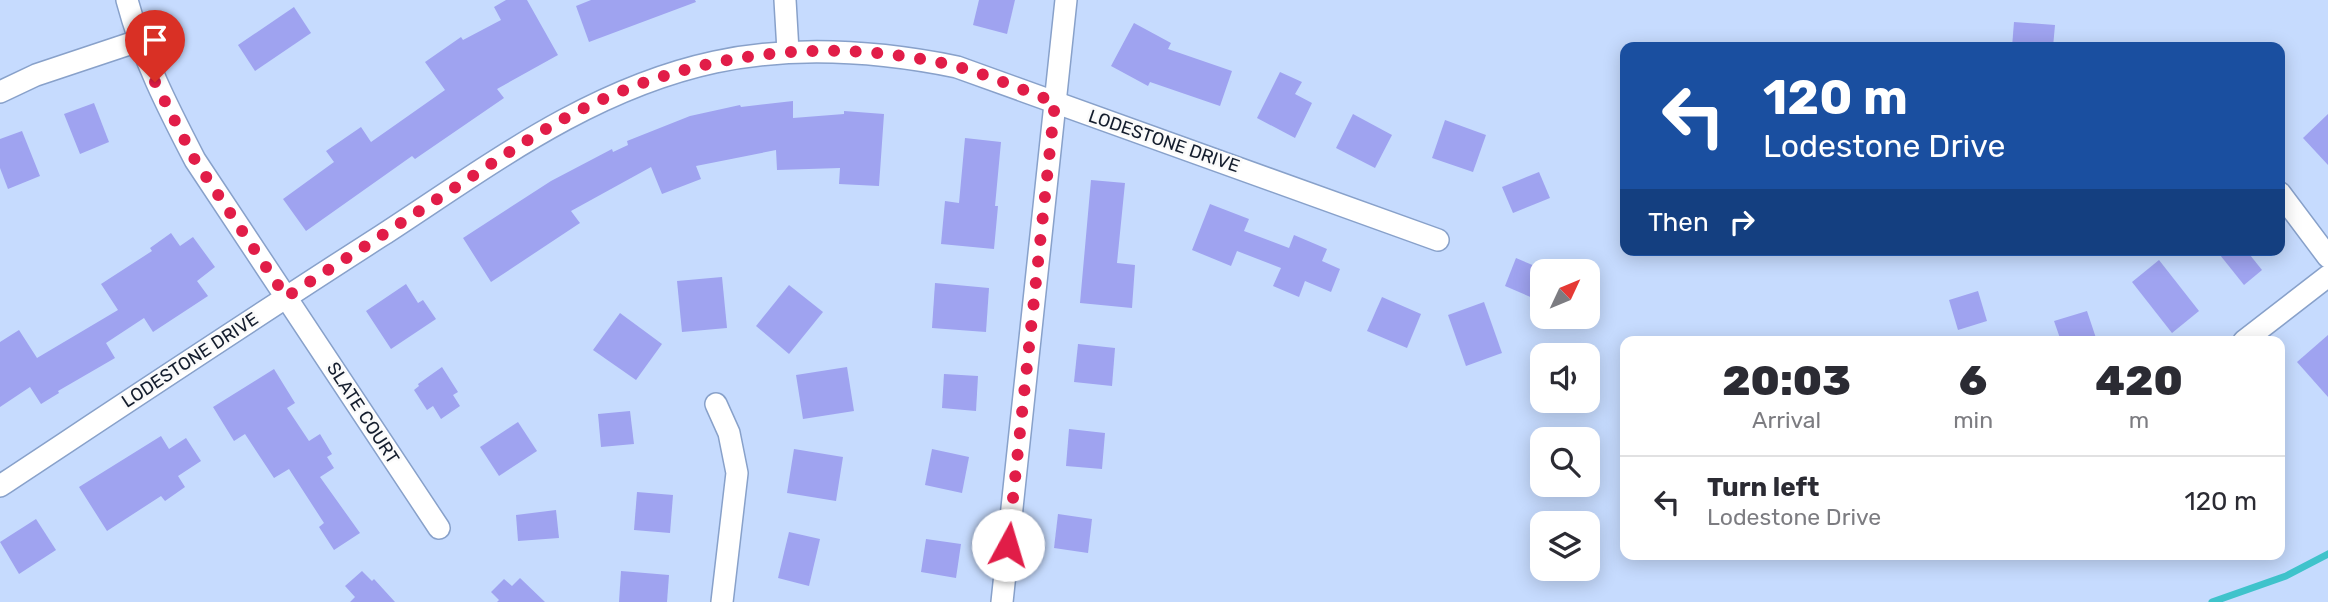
<!DOCTYPE html>
<html lang="en">
<head>
<meta charset="utf-8">
<style>
  body { margin:0; font-family:Rubik,sans-serif; background:#f7f7f7; color:#2b2b33; height:100vh; display:flex; flex-direction:column; font-size:26px; white-space:nowrap }
  * { box-sizing:border-box; margin:0 }
  p { font-size:23px; color:#7c7c81 }
  .icon { flex:none; width:38px; height:38px; fill:none; stroke:currentColor; stroke-width:2; stroke-linecap:round; stroke-linejoin:round }
  .map { position:relative; flex:1; overflow:hidden }
  .drawer { position:absolute; left:1620px; top:336px; width:665px; height:224px; display:flex; flex-direction:column; background:#fff; border-radius:14px; box-shadow:0 4px 18px #0003 }
  .drawer>* { flex:none }
  .guide { position:absolute; left:1620px; top:42px; width:665px; height:214px; border-radius:14px; box-shadow:0 4px 18px #0003; background:#1a4fa0; color:#fff; overflow:hidden }
  .needle { width:46px; rotate:46deg }
  .buttons { position:absolute; left:1530px; top:259px; display:grid; gap:14px }
  .buttons a { display:grid; place-items:center; width:70px; height:70px; border-radius:14px; background:#fff; box-shadow:0 4px 18px #0003; font-size:35px }
  .pin { position:absolute; display:grid; place-items:center; width:60px; height:60px; color:#fff; margin:-72px -30px; border-radius:50% 50% 50% 0; rotate:-45deg; box-shadow:0 0 7px #0007 }
  .pin .icon { rotate:45deg }
  .me { position:absolute; width:77px; margin:-38px; rotate:6deg; stroke-linejoin:round; filter:drop-shadow(0 0 5px #0008) }
  .turn { display:flex; align-items:center; gap:24px; height:147px; padding:0 28px; font-size:32px }
  .turn .icon { width:91px; height:91px; stroke-width:2.5 }
  .turn b { display:block; font-size:49px; line-height:60px }
  .then { display:flex; align-items:center; height:66px; padding:0 28px; background:#0003; gap:14px; font-size:26px }
  .eta { display:flex; justify-content:space-evenly; align-items:center; height:119px; text-align:center }
  .eta b { font-size:42px; font-weight:800; line-height:49px }
  ul { padding:0; list-style:none }
  li { display:flex; align-items:center; gap:21px; height:91px; padding:0 28px; border-top:2px solid #e1e1e2 }
  li div { flex:1 }
  li b { display:block; font-size:26px }
  li em { font-style:normal }
  .map>svg:first-child { display:block }
</style>
</head>
<body>
<div class="map">
<svg width="2328" height="602" viewBox="0 0 2328 602">
  <rect width="100%" height="100%" fill="#c6dbfe"/>
  <g fill="none" stroke-linecap="round" stroke-linejoin="round">
    <path stroke="#3fc3cb" stroke-width="7" d="M2212,602L2286,576L2328,554"/>
  </g>
  <g fill="#9fa3f0">
    <path d="M506,0H527L558,55L497,89L504,98L415,159L412,156L306,231L283,199L334,162L326,151L361,127L371,142L445,90L425,62L461,37L463,40L501,20L494,7Z"/>
    <path d="M591,0H695L696,2L589,42L576,6Z"/>
    <path d="M979,0H1015L1007,34L973,25Z"/>
    <path d="M294,7L311,33L255,71L238,45Z"/>
    <path d="M2014,22L2055,25L2053,47H2012Z"/>
    <path d="M1134,23L1171,43L1168,49L1232,71L1220,106L1150,82L1148,86L1111,66Z"/>
    <path d="M1280,72L1302,82L1295,94L1312,103L1295,138L1257,118Z"/>
    <path d="M793,101V118L844,114V111L884,114L879,186L839,184L840,168L777,170L776,150L696,166L701,179L662,194L651,167L571,211L580,223L491,282L463,238L551,181L612,149L613,152L628,145L627,141L690,116L740,105L741,107Z"/>
    <path d="M94,103L109,142L80,154L64,114Z"/>
    <path d="M1353,114L1392,135L1375,168L1336,148Z"/>
    <path d="M2328,114V165L2303,138Z"/>
    <path d="M1445,120L1486,135L1473,172L1432,158Z"/>
    <path d="M22,131L40,176L8,189L0,168V139Z"/>
    <path d="M965,138L1001,142L995,206H998L994,249L941,244L945,201L959,203Z"/>
    <path d="M1539,172L1550,198L1513,213L1502,187Z"/>
    <path d="M1091,180L1125,183L1117,263L1135,265L1132,308L1080,303Z"/>
    <path d="M1210,204L1249,219L1244,231L1289,248L1294,235L1327,249L1322,261L1340,269L1331,292L1305,281L1299,297L1273,286L1281,268L1237,251L1231,266L1192,250Z"/>
    <path d="M171,233L180,246L193,237L215,267L197,281L208,296L153,332L144,318L106,343L115,358L58,391L59,393L41,404L30,387L0,407V342L19,330L37,358L118,310L101,284L152,251L150,248Z"/>
    <path d="M2216,250H2246L2262,270L2244,285Z"/>
    <path d="M1516,258L1542,269V302L1505,286Z"/>
    <path d="M2159,260L2199,311L2172,333L2132,282Z"/>
    <path d="M722,277L727,328L682,332L677,281Z"/>
    <path d="M935,283L989,288L986,332L932,328Z"/>
    <path d="M406,284L418,303L423,300L436,319L391,349L366,311Z"/>
    <path d="M789,285L823,312L789,354L756,326Z"/>
    <path d="M1978,291L1987,321L1958,330L1949,300Z"/>
    <path d="M1382,297L1421,314L1407,348L1367,331Z"/>
    <path d="M1484,302L1502,353L1466,366L1448,315Z"/>
    <path d="M2087,311L2097,341H2061L2054,321Z"/>
    <path d="M620,313L662,344L636,380L593,350Z"/>
    <path d="M2328,335V397L2297,362Z"/>
    <path d="M1078,344L1115,348L1112,386L1074,382Z"/>
    <path d="M442,367L458,392L453,395L460,406L441,419L433,406L427,410L414,390L419,386L418,384Z"/>
    <path d="M847,367L854,411L803,419L796,375Z"/>
    <path d="M274,369L295,403L287,408L309,441L320,434L332,454L327,457L334,468L320,477L360,533L334,550L319,527L324,523L289,469L274,478L245,434L234,441L213,407Z"/>
    <path d="M944,374L978,376L976,411L942,408Z"/>
    <path d="M630,411L634,444L601,447L598,414Z"/>
    <path d="M518,422L537,451L499,476L480,447Z"/>
    <path d="M1069,429L1105,433L1102,469L1066,466Z"/>
    <path d="M161,436L169,449L186,438L201,461L178,476L185,487L165,501L161,496L107,531L79,487Z"/>
    <path d="M794,449L843,457L836,501L787,493Z"/>
    <path d="M932,449L969,457L962,493L925,485Z"/>
    <path d="M637,492L673,495L670,533L634,530Z"/>
    <path d="M556,510L559,538L518,541L516,515Z"/>
    <path d="M1058,514L1092,519L1088,553L1054,548Z"/>
    <path d="M36,519L56,550L19,574L0,542Z"/>
    <path d="M789,532L820,539L809,586L778,578Z"/>
    <path d="M926,539L961,544L956,578L921,572Z"/>
    <path d="M362,571L372,581L374,579L395,602H350L355,597L345,586Z"/>
    <path d="M621,571L669,575L667,602H619Z"/>
    <path d="M520,578L545,602H497L499,600L491,592L504,579L512,586Z"/>
  </g>
  <g fill="none" stroke-linecap="round" stroke-linejoin="round">
    <g stroke="#88a1ca" stroke-width="24">
      <g id="street">
        <path d="M127,0C142,57 168,108 195,160L439,528"/>
        <path d="M785,0L788,51"/>
        <path d="M0,92L36,75L138,41"/>
        <path d="M2280,193L2328,257"/>
        <path d="M2244,341L2328,276"/>
        <path d="M716,404L729,433L737,473L722,602"/>
        <path d="M0,486C127,402 253,318 381,236C487,167 589,89 715,62C795,45 878,51 957,67L1438,240"/>
        <path d="M1002,602L1066,0"/>
      </g>
    </g>
    <use href="#street" stroke="#fff" stroke-width="21"/>
  </g>
  <g fill="none" stroke-linecap="round" stroke-linejoin="round">
    <path stroke="#e11d48" stroke-width="12" stroke-dasharray="0 21.6" d="M155,82L195,160L286,297C347,258 407,219 468,179C508,153 547,126 590,105C703,51 833,36 955,66C989,75 1022,90 1055,102L1008,545"/>
  </g>
  <g text-anchor="middle" stroke-width="5" stroke-linejoin="round" paint-order="stroke">
    <g font-size="18" fill="#141d2d" stroke="#fafafa">
      <text transform="translate(1164 141) rotate(19)" y="6">LODESTONE DRIVE</text>
      <text transform="translate(190 360) rotate(-33)" y="6">LODESTONE DRIVE</text>
      <text transform="translate(363 413) rotate(57)" y="6">SLATE COURT</text>
    </g>
  </g>
</svg>
<div class="buttons">
<a><svg class="needle" viewBox="-14 -14 28 28"><path d="M0-13l5 13h-10z" fill="#e53935"/><path d="M0 13l5-13h-10z" fill="#7c7c81"/></svg></a>
<a><svg class="icon" aria-label="sound" viewBox="0 0 24 24"><path d="M4 9h4l5-4v14l-5-4H4zM17 9q2 3 0 6"/></svg></a>
<a><svg class="icon" aria-label="search" viewBox="0 0 24 24"><circle cx="10" cy="10" r="6"/><path d="M15 15l6 6"/></svg></a>
<a><svg class="icon" aria-label="layers" viewBox="0 0 24 24"><path d="M12 4l9 5-9 5-9-5zM3 14l9 5 9-5"/></svg></a>
</div>
<div class="pin" style="left:155px;top:82px;background:#d93025"><svg class="icon" aria-label="arrive" viewBox="0 0 24 24"><path d="M6 21V4h12l-3 4 3 4H6"/></svg></div>
<svg class="me" style="left:1008px;top:545px" viewBox="-20 -20 40 40"><circle r="19" fill="#fff"/><path d="M0-13L10 11 0 6-10 11z" fill="#e11d48"/></svg>
<div class="guide">
<div class="turn"><svg class="icon" aria-label="left" viewBox="0 0 24 24"><path d="M17 20v-9H6M10 6l-5 5 5 5"/></svg><div><b>120 m</b>Lodestone Drive</div></div>
<div class="then">Then<svg class="icon" aria-label="right" viewBox="0 0 24 24"><path d="M7 20v-9h11M14 6l5 5-5 5"/></svg></div>
</div>
<section class="drawer">
<div class="eta">
<div><b>20:03</b><p>Arrival</p></div>
<div><b>6</b><p>min</p></div>
<div><b>420</b><p>m</p></div>
</div>
<ul>
<li><svg class="icon" aria-label="left" viewBox="0 0 24 24"><path d="M17 20v-9H6M10 6l-5 5 5 5"/></svg><div><b>Turn left</b><p>Lodestone Drive</p></div><em>120 m</em></li>
</ul>
</section>
</div>
</body>
</html>
